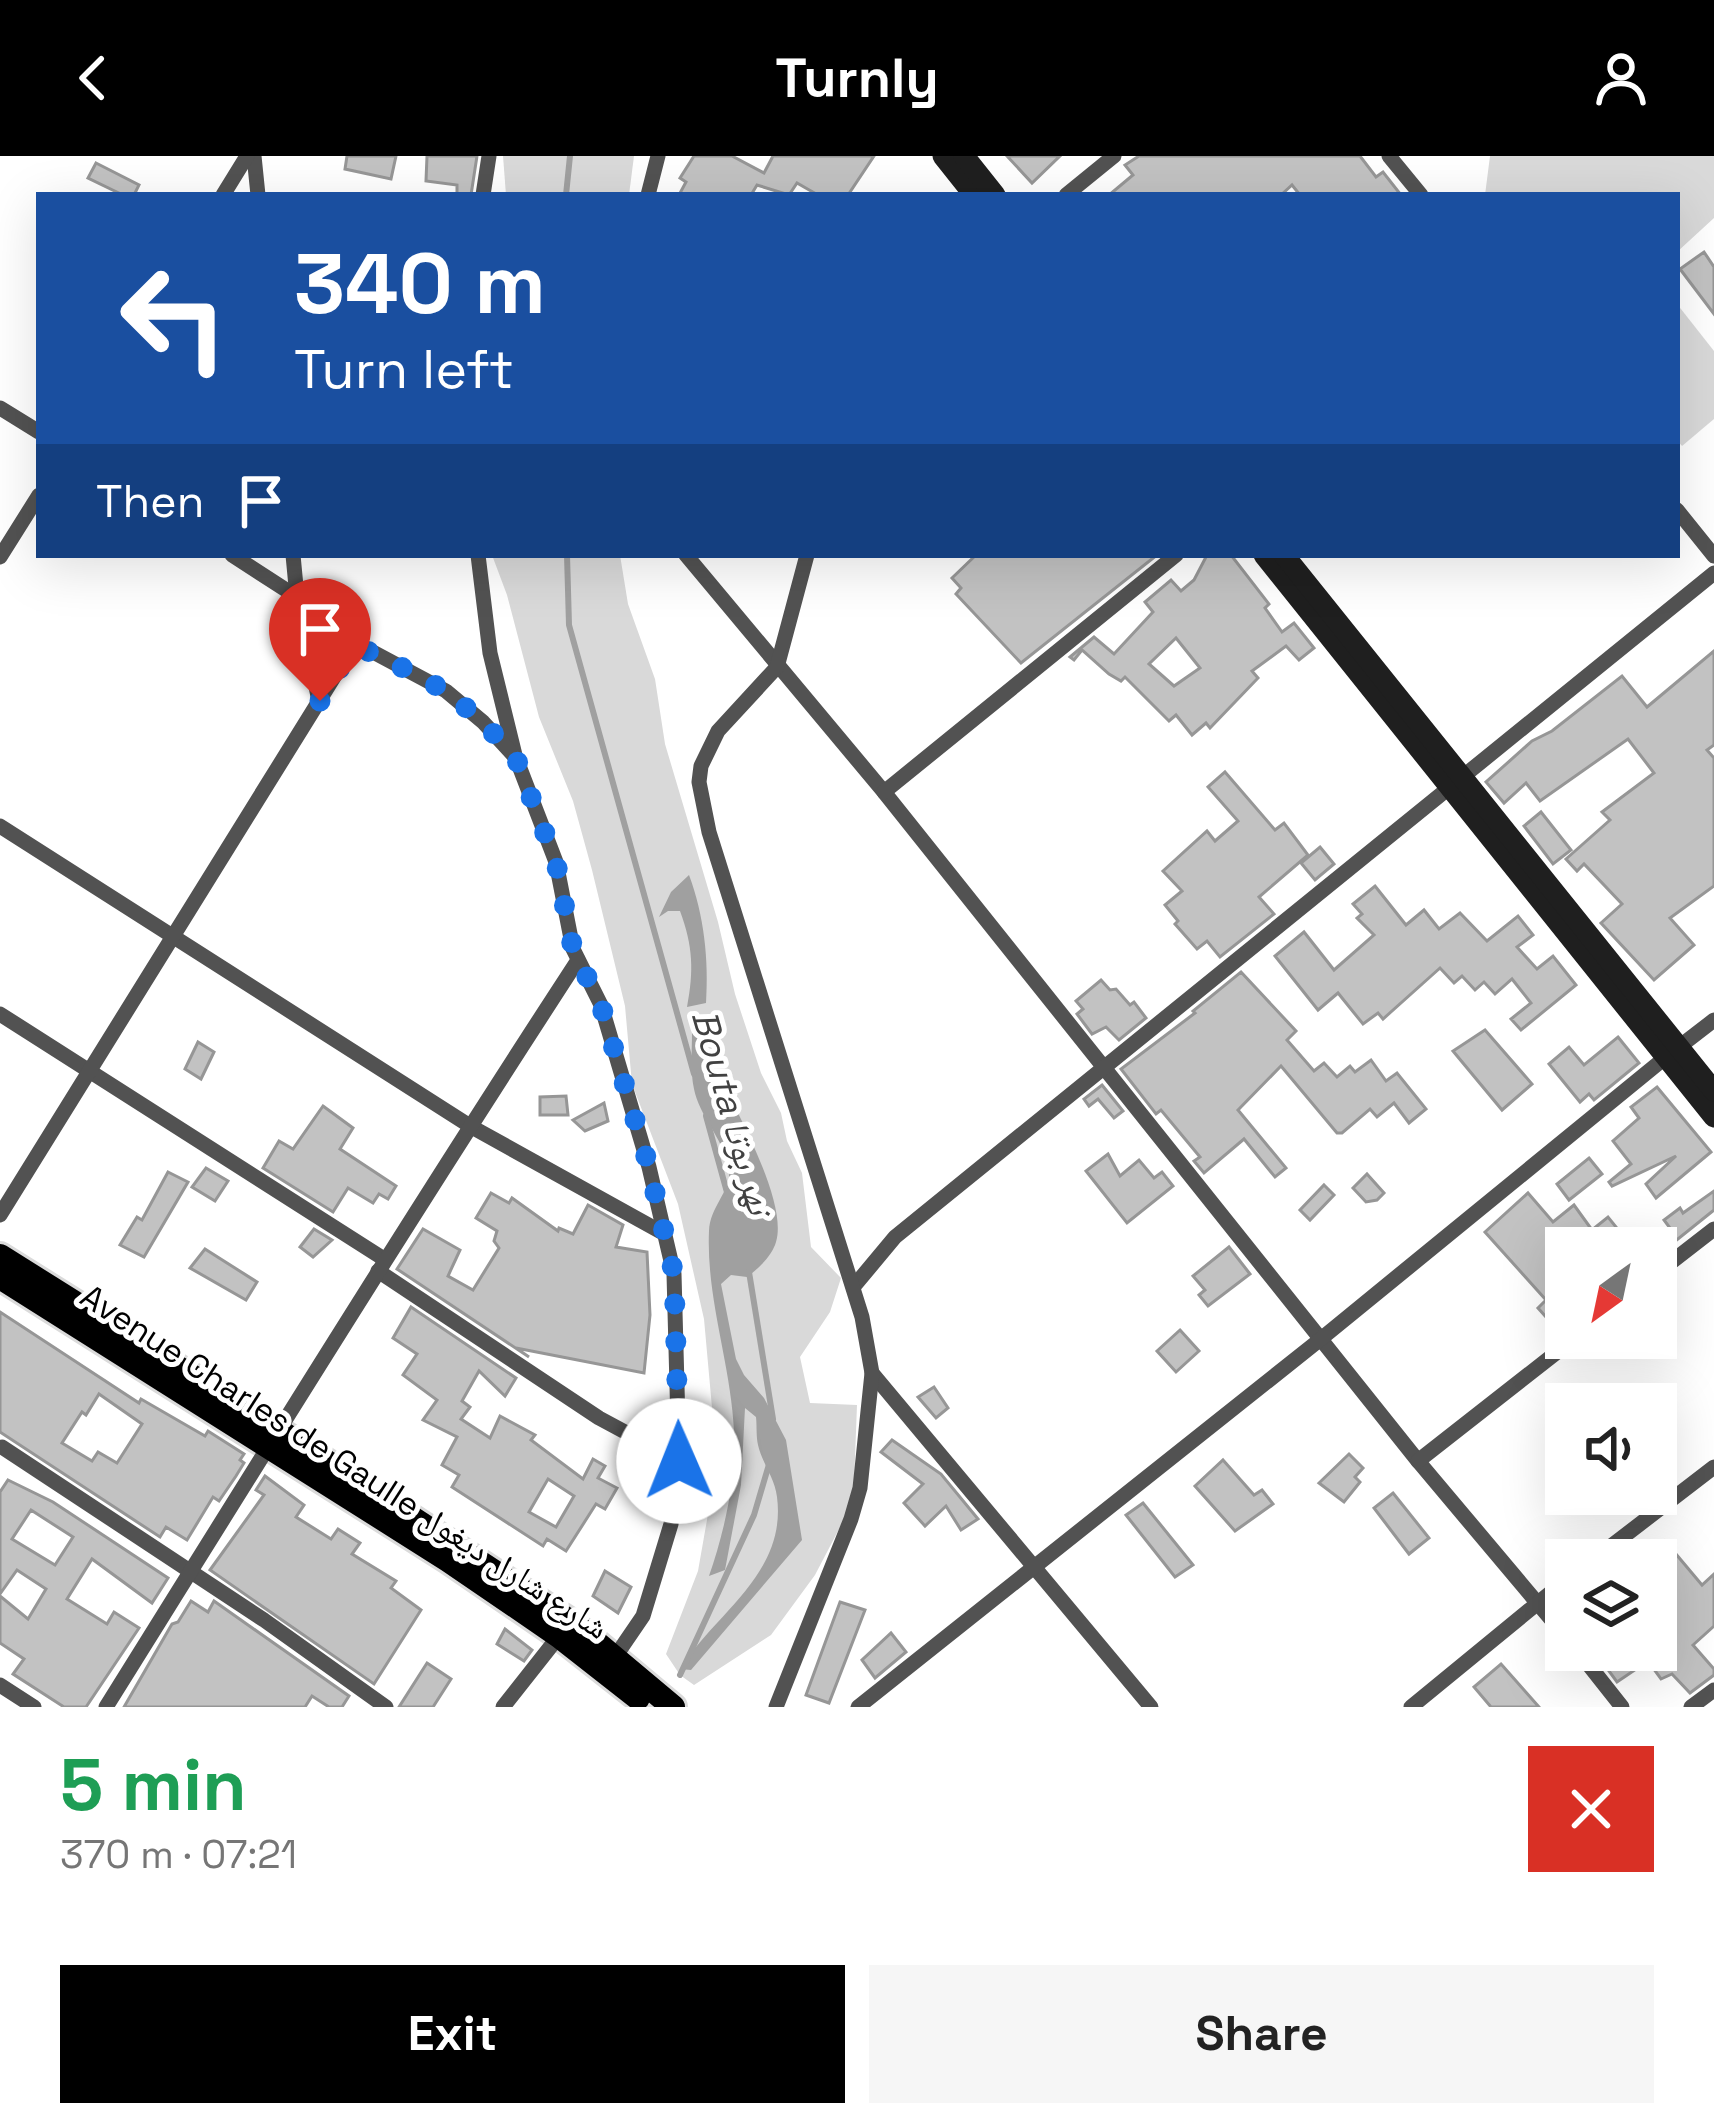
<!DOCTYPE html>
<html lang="en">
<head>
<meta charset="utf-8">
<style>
  body { margin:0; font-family:"Space Grotesk","Noto Naskh Arabic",sans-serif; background:#f6f6f6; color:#222; height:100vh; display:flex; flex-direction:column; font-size:45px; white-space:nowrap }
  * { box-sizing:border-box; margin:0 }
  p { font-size:39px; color:#767676 }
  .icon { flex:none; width:66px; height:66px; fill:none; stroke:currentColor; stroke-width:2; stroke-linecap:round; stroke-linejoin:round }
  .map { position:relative; height:1551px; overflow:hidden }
  .sheet { display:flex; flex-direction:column; background:#fff; flex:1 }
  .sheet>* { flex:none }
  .guide { position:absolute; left:36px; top:36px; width:1644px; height:366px; border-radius:0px; box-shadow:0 12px 48px #0002; background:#1a4fa0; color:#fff; overflow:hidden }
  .needle { width:78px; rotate:213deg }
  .tools { position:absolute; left:1545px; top:1071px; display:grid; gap:24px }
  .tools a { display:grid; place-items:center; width:132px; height:132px; border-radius:0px; background:#fff; box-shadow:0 12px 48px #0002; font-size:60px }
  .pin { position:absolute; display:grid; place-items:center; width:102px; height:102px; color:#fff; margin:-123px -51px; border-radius:50% 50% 50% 0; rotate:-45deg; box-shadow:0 0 12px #0007 }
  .pin .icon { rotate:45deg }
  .me { position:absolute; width:132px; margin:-66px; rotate:359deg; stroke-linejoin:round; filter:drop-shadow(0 0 9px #0008) }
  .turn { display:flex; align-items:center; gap:42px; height:252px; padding:0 60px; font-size:54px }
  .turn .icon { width:156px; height:156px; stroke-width:2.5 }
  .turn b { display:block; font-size:84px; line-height:102px }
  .then { display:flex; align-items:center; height:114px; padding:0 60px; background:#0003; gap:24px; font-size:45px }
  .round { display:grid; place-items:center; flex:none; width:126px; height:126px; border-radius:0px; background:#f6f6f6 }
  .overview { display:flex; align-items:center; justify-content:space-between; height:204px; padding:0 60px }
  h1 { font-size:72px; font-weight:700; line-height:90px; color:#1e9e55 }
  .button { display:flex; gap:24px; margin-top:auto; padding:24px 60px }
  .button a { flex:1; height:138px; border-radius:0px; background:#000; color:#fff; font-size:48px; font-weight:700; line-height:138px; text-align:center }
  .button a+a { background:#f6f6f6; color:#222 }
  header { display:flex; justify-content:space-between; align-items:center; height:156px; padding:0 60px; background:#000; color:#fff; font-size:54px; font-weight:700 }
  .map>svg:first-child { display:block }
</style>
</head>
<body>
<header><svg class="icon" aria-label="back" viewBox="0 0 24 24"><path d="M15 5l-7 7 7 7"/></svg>Turnly<svg class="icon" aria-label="person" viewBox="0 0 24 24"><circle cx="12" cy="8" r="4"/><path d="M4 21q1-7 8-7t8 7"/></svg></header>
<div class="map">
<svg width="1714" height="1551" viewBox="0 0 1714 1551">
  <rect width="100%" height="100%" fill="#fff"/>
  <g fill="#d9d9d9">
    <path d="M503,0H634L629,39H506Z"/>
    <path d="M1490,0H1714V62L1677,96V39H1485Z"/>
    <path d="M1677,148L1714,195V263L1682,290L1677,284Z"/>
    <path d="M492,399H620L628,448L655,523L665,588L718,766L735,838L761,917L781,957L787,985L802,1017L811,1091L841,1122L830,1156L800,1201L810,1247L857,1249L854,1328L849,1354L815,1419L771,1479L694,1529L680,1519L666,1498L698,1415L717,1307L704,1163L678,1048L632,928L625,850L592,714L573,645L539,561L507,439Z"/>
  </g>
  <g fill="#a0a0a0">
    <path d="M689,719C704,759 709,804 706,847L687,851C694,815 693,790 680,755H668L659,761L671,736Z"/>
    <path d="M692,877L699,879C719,925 790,1040 776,1086C772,1100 758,1113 747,1121L731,1119L721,1128L736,1203L744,1219L764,1242L786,1284L802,1384L691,1514L680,1513C715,1457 787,1418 777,1341C775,1322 762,1307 758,1289C756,1280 757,1270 756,1261L745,1252L741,1329L725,1414L709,1420C724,1377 737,1321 734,1275C731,1208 706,1143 709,1075C710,1048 735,1033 728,1008C722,982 699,959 694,933C690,915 692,895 692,877Z"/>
  </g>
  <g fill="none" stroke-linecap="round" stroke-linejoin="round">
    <g stroke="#a0a0a0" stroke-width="6">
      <path d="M566,39L570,0"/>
      <path d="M567,399L569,469L694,918"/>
      <path d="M706,960L728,1040"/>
      <path d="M749,1116L773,1263"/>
      <path d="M680,1519L754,1359L770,1305"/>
    </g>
  </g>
  <g fill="#c2c2c2" stroke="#969696" stroke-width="3" fill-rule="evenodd">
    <path d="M347,0H396L391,23L345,13Z"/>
    <path d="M427,0H477L471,39H457V29L426,25Z"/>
    <path d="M694,0H732L764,17L773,0H874L848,39H818L797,27L789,39L757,29L751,39H679L686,26L680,22Z"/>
    <path d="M1007,0H1060L1032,27Z"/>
    <path d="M1139,0H1360L1376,21L1383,16L1401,39H1300L1292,29L1281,39H1109L1133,19L1125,9Z"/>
    <path d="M96,7L139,29L134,39H123L88,22Z"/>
    <path d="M1704,96L1714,111V158L1680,113Z"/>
    <path d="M976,399H1157L1021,507L956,438L961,432L952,422Z"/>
    <path d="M1207,399H1231L1269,448L1265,452L1282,476L1294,467L1314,492L1299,504L1286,490L1252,515L1258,522L1210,572L1206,567L1192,579L1176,559L1169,565L1125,521L1121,525L1109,518L1082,494L1074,504L1070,501L1094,481L1114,498L1153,456L1145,446L1171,424L1181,435L1194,424ZM1176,482L1200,512L1174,530L1149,508Z"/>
    <path d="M1714,495V589L1707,594L1714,602V730L1670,762L1694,789L1654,824L1601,767L1622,748L1584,708L1577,715L1566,703L1610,664L1602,656L1654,617L1628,583L1540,645L1526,627L1504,647L1486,626L1532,585L1552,575L1622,520L1647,551Z"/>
    <path d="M1225,616L1275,674L1284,667L1308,699L1259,741L1274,758L1220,801L1207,785L1197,793L1175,768L1178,765L1165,749L1182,735L1163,715L1207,675L1215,685L1238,665L1208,631Z"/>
    <path d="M1541,656L1571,694L1553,708L1524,670Z"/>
    <path d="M1320,691L1334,708L1315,724L1301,707Z"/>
    <path d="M1375,730L1406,769L1424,754L1439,773L1460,757L1487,785L1518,760L1533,779L1517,791L1537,813L1553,800L1576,829L1521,874L1511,863L1531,847L1512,823L1495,838L1484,826L1475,834L1462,820L1454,827L1440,812L1383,863L1378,857L1363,868L1338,837L1318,854L1275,800L1304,776L1334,814L1374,779L1357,762L1362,758L1353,748Z"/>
    <path d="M1241,816L1296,875L1287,884L1314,915L1324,907L1337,921L1350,910L1355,916L1371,904L1386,925L1397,917L1426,953L1409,967L1394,947L1377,961L1370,953L1342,977H1337L1281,910L1238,954L1286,1012L1275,1021L1244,983L1204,1017L1194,1005L1200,1001L1161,954L1156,958L1121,913L1195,857L1193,855Z"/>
    <path d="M1101,824L1110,834L1116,833L1130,849L1134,846L1146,862L1119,884L1106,871L1092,878L1077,858L1083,853L1076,845Z"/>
    <path d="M1485,874L1532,928L1502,954L1453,895Z"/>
    <path d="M1618,881L1639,907L1594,944L1589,938L1580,946L1549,908L1569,891L1584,909Z"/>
    <path d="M198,886L214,896L201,923L185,913Z"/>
    <path d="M1102,929L1123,955L1114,962L1098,943L1089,950L1084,943Z"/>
    <path d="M1657,931L1711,996L1656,1042L1646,1028L1676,1000L1612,1030L1609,1026L1631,1008L1613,985L1639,962L1631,951Z"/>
    <path d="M566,940L568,959H540V941Z"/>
    <path d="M604,947L608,965L585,975L573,964Z"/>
    <path d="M323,950L353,972L340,993L396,1030L388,1043L379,1038L373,1047L348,1032L333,1056L263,1012L279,985L293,993Z"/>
    <path d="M1108,998L1120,1020L1139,1004L1154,1022L1162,1016L1173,1030L1127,1067L1086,1015Z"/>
    <path d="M1589,1002L1602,1018L1569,1044L1557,1028Z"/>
    <path d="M206,1012L228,1025L215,1045L192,1031Z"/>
    <path d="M168,1016L188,1026L144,1101L120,1089L137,1061L142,1064Z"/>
    <path d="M1367,1018L1384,1037L1377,1044L1366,1046L1353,1032Z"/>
    <path d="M1324,1029L1334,1039L1310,1064L1300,1054Z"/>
    <path d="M1714,1035V1054L1668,1091L1659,1081L1670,1072L1664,1064L1680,1052L1683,1057Z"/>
    <path d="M491,1037L509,1047L512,1042L558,1075L559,1072L573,1078L588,1049L623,1069L616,1091L647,1096L650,1159L644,1217L516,1192L529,1201L397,1113L423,1073L460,1094L448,1120L473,1134L499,1092L494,1085L497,1075L476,1062Z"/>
    <path d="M1528,1037L1553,1066L1574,1049L1592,1074L1608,1061L1633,1092H1566L1551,1107L1556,1112L1551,1116L1566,1132V1161L1555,1171L1538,1152L1546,1144L1485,1076Z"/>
    <path d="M314,1073L332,1084L313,1101L300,1091Z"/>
    <path d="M1229,1091L1250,1118L1208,1150L1199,1139L1205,1134L1193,1120Z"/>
    <path d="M205,1093L257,1126L246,1144L190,1112Z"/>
    <path d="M411,1151L516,1222L505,1240L479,1215L462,1245L470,1251L461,1263L490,1282L500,1260L535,1279L531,1284L583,1323L593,1303L605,1310L598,1322L617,1332L605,1353L596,1348L566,1395L547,1383L543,1390L452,1331L459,1319L442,1309L457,1281L423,1264L437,1244L403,1219L417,1198L393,1182ZM548,1323L574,1340L556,1371L529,1356Z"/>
    <path d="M0,1156L139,1247L141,1243L205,1280L208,1275L244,1298L240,1304L244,1307L236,1320L219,1345L213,1341L187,1384L166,1371L160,1381L0,1276ZM99,1238L142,1268L117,1307L98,1296L92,1305L62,1287L82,1256L86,1259Z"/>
    <path d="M1180,1174L1199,1195L1176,1216L1157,1195Z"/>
    <path d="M934,1231L948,1252L936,1262L918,1241Z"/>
    <path d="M892,1284L941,1318L978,1363L961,1374L946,1350L925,1370L904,1347L923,1328L881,1296Z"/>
    <path d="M1349,1298L1363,1312L1355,1321L1360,1326L1344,1346L1319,1327Z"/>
    <path d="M1223,1304L1254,1339L1262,1334L1273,1348L1235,1375L1195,1330Z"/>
    <path d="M265,1320L304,1349L296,1361L331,1383L338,1373L360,1387L352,1398L396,1425L391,1432L421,1454L374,1528L210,1414L264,1339L256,1334Z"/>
    <path d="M8,1324L53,1346L168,1422L152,1447L92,1403L67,1443L107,1468L114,1456L139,1472L86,1551H64L13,1518L24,1503L0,1487V1440L28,1463L46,1433L17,1414L0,1438V1336ZM31,1354L73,1381L55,1409L12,1383Z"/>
    <path d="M1393,1337L1429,1382L1409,1398L1374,1352Z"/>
    <path d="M1143,1347L1193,1409L1175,1421L1126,1359Z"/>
    <path d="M1665,1385L1702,1429L1714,1418V1470L1693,1489L1714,1513V1519L1690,1537L1672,1518L1661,1523L1648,1505L1617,1526L1603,1507L1607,1503L1601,1494H1656V1396Z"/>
    <path d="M605,1415L631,1431L618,1457L593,1440Z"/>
    <path d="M191,1445L208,1456L214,1445L349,1540L342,1551H329L312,1540L305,1551H124L172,1468L178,1466Z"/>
    <path d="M840,1446L865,1454L829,1547L806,1539Z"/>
    <path d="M505,1473L532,1494L524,1505L497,1488Z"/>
    <path d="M891,1477L906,1496L875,1522L862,1504Z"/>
    <path d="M427,1507L451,1523L433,1551H399Z"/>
    <path d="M1501,1508L1539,1551H1491L1474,1531Z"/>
  </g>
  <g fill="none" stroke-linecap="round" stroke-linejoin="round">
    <g stroke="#dbdbdb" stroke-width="30">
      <g id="primary">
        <path d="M0,1100L281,1276L574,1468L673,1551"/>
        <path d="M0,1121L448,1404L559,1480L638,1542"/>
      </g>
    </g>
    <g stroke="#525252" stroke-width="15">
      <path d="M254,0L258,39"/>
      <path d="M1389,0L1421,39"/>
      <path d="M223,39L247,0"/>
      <path d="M483,39L489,0"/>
      <path d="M648,39L658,0"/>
      <path d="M1066,39L1114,0"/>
      <path d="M0,252L39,276"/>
      <path d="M1677,354L1714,400"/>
      <path d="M232,399L297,441"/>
      <path d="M293,399L297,441L319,545"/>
      <path d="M478,399L490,497L515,599"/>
      <path d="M686,399L884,636L1418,1305L1566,1481"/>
      <path d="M0,401L39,339"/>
      <path d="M884,636L1176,399"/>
      <path d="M0,670L470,970L663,1077"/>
      <path d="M0,858L384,1103"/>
      <path d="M1679,891L1714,864"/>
      <path d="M0,1059L347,500L357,493L373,496L446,535L483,566L516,602L556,706L573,793L601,849L649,1011L674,1118L679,1305L671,1368L643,1460L615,1501"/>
      <path d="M378,1115L599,1262L679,1305"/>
      <path d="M1656,1118L1714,1073"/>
      <path d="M855,1129L895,1081L1714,417"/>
      <path d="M872,1217L1151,1551"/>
      <path d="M2,1291L264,1464L386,1551"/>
      <path d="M1418,1305L1575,1182"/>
      <path d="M1593,1404L1714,1311"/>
      <path d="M1577,1494L1622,1551"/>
      <path d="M0,1529L34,1551"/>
      <path d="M106,1551C262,1301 417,1051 578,804"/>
      <path d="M503,1551L559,1480"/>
      <path d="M776,1551L851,1363L860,1332L872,1217L862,1161L709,676L699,626L701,610L718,575L777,511L807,399"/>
      <path d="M858,1551L1322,1182L1666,901"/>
      <path d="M1411,1551L1566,1424"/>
      <path d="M1691,1551L1714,1534"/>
    </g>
    <g stroke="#1f1f1f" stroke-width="21">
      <path d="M943,0L974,39"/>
      <path d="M964,0L995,39"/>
      <path d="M1264,399L1714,961"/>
      <path d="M1284,399L1714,935"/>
    </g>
    <use href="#primary" stroke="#000" stroke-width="24"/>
  </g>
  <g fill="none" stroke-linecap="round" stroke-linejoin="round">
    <path stroke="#1a73e8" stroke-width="21" stroke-dasharray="0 37.8" d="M320,545L347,500L357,494L373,496L446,535L483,566L516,602L556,706L573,793L601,849L649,1011L674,1118L679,1305"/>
  </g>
  <g text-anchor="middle" stroke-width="10" stroke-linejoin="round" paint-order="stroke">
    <g font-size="33" fill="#000" stroke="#fff">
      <text transform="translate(345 1305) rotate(33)" y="12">Avenue Charles de Gaulle شارع شارل ديغول</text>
    </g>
    <g font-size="36" font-style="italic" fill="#414141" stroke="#fff">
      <text transform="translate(733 956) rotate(74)" y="13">Bouta نهر بوتا</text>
    </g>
  </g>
</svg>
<div class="tools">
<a><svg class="needle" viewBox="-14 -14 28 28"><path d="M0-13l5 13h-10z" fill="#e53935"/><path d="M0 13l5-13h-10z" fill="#767676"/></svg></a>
<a><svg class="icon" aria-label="sound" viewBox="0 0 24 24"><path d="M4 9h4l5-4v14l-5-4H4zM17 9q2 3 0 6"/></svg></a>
<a><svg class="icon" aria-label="layers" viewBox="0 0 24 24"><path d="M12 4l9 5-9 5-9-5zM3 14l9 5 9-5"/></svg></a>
</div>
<div class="pin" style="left:320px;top:545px;background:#d93025"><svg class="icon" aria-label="arrive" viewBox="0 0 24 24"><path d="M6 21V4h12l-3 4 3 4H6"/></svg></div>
<svg class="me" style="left:679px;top:1305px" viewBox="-20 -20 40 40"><circle r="19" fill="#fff"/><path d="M0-13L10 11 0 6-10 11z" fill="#1a73e8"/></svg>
<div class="guide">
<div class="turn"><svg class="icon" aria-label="left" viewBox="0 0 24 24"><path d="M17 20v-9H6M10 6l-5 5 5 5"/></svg><div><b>340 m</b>Turn left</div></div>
<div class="then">Then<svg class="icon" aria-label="arrive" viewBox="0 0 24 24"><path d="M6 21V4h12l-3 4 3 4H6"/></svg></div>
</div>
</div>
<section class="sheet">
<div class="overview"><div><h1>5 min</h1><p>370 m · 07:21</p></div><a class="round" style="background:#d93025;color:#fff"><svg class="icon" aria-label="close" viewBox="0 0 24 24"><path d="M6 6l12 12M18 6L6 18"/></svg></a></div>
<div class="button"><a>Exit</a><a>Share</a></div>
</section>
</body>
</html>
